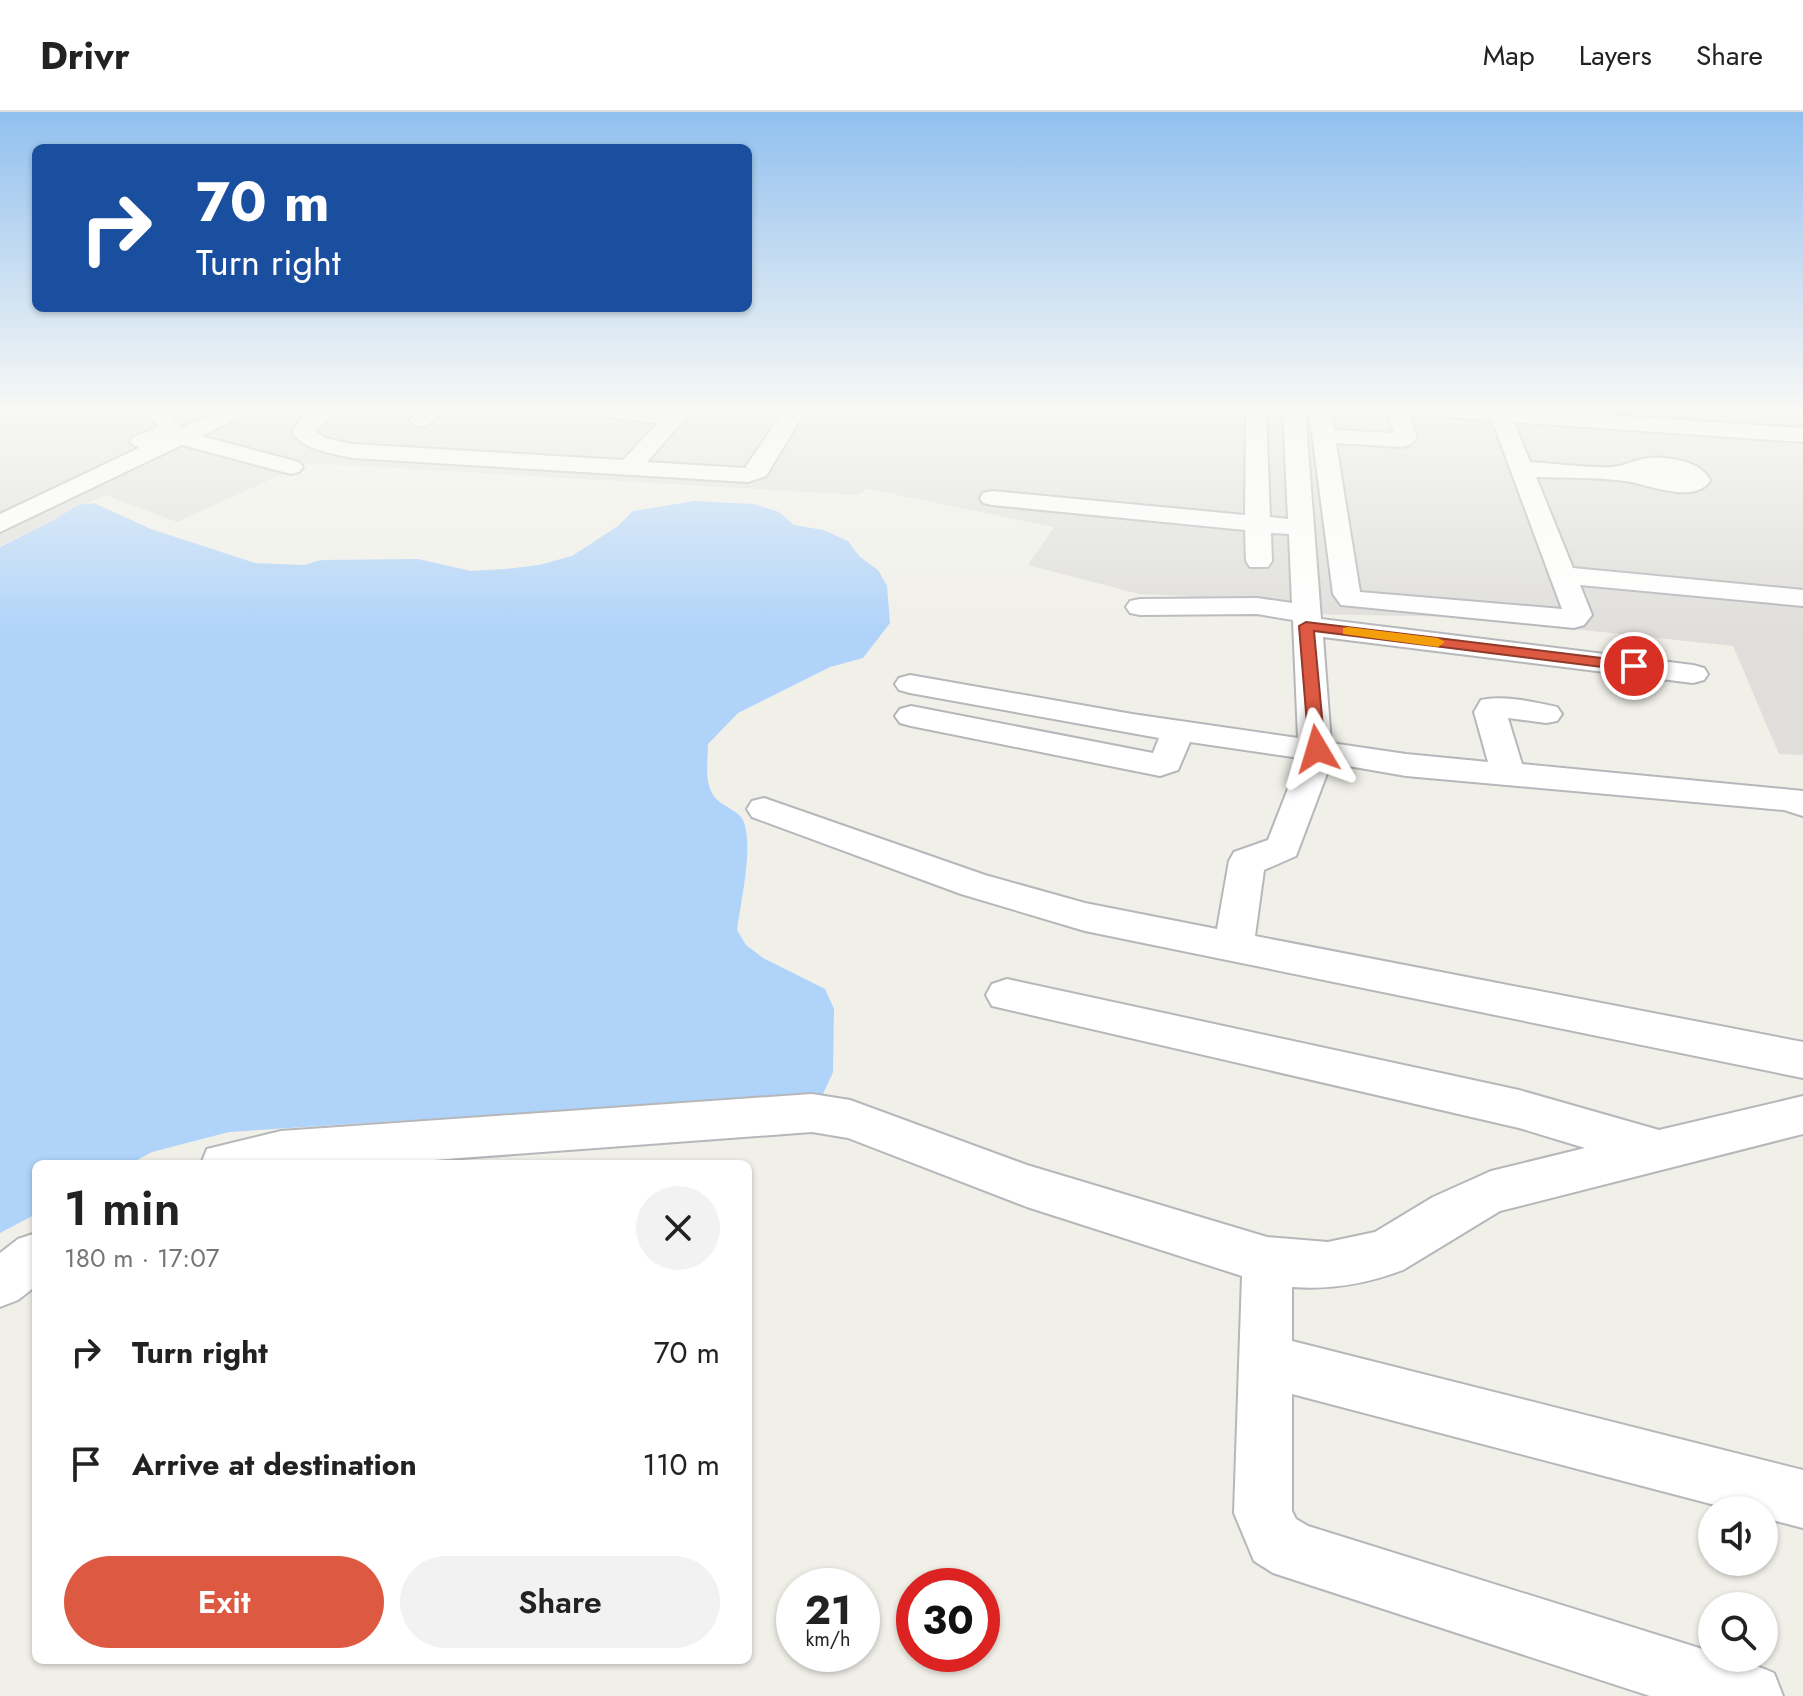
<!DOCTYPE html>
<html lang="en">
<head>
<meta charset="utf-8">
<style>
  body { margin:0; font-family:Jost,sans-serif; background:#f2f2f2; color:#222; height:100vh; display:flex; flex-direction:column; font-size:30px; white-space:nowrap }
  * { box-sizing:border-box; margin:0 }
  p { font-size:26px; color:#767676 }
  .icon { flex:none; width:44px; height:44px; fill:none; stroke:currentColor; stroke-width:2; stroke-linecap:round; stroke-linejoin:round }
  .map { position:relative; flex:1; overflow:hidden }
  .details { position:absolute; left:32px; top:1048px; width:720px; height:504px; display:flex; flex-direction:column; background:#fff; border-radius:12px; box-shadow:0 2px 6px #0004 }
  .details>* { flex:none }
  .banner { position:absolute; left:32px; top:32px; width:720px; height:168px; border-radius:12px; box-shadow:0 2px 6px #0004; background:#1a4fa0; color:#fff; overflow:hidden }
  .tools { position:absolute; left:1698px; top:1384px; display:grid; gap:16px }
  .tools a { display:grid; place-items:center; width:80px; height:80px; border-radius:50%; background:#fff; box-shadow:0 2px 6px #0004; font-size:40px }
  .speed { position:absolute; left:776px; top:1456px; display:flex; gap:16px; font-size:40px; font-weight:700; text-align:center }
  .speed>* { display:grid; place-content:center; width:104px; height:104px; border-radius:50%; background:#fff; box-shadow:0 2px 6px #0004; line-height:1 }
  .speed small { font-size:20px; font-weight:400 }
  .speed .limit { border:12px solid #d22; background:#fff; color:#111 }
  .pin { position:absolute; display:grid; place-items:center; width:68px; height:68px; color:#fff; margin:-34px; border:4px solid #fff; border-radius:50%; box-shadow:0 2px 8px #0007 }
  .me { position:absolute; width:88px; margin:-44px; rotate:353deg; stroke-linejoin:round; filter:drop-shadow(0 0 6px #0008) }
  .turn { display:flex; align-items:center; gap:28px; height:168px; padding:0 32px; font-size:36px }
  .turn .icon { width:104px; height:104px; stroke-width:2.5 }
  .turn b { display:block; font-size:56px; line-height:68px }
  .round { display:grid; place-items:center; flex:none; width:84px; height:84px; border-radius:42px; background:#f2f2f2 }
  .overview { display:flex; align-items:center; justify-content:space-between; height:136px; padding:0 32px }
  h1 { font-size:48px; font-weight:600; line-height:60px }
  .cta { display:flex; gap:16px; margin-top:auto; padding:16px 32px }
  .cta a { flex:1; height:92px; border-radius:48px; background:#dd5941; color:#fff; font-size:32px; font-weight:600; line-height:92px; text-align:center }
  .cta a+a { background:#f2f2f2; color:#222 }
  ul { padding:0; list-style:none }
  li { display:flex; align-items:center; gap:24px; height:112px; padding:0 32px }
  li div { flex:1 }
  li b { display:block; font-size:30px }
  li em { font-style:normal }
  header { display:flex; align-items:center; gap:48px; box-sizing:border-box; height:112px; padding:0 40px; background:#fff; border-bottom:2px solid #e0e0e0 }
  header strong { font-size:38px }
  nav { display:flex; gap:44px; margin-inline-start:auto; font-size:28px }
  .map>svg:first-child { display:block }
</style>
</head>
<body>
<header>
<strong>Drivr</strong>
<nav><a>Map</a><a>Layers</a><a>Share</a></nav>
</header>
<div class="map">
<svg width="1803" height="1584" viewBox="0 0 1803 1584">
  <rect width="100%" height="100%" fill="#f0efe8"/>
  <path fill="#dfdeda" d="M0,298H1803V643L1779,642L1733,534L1461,505L1310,502L1184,484L1139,482L1028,453L1054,415L868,377L857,383L307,351L177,410L105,383L0,434Z"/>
  <path fill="#afd3f9" d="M695,389L754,392L779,400L794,413L823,418L848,429L860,445L878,458L887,474L890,511L863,546L830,555L738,601L708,632C708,653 702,677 721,691C727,695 737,700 741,705C756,725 740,793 737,818L746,833L763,846L825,877L834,897L833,960L823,982L797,989L690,990L229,1020L152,1040L130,1052H36V1102L0,1121V435L56,407L78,393L94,391L151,417L255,451L304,453L321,448L418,447L471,459L505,457L539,453L572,444L618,414L633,399Z"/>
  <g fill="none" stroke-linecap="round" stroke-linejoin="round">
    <g stroke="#b5b7bb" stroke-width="4">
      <g id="minor">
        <path d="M146,298H168L181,316L219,298H247L244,303L201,324L299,350L303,355L299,360L291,362L182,333L0,420V402L139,336L130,330L133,325L158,315Z"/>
        <path d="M315,298H340L315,319L325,326L352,332L623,348L658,311L599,304L591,303L588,298H692L647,350L745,356L784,298H806L766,364L748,370L352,346C331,341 306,339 292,321L300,307Z"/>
        <path d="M420,298H444L428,313L420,315L409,308Z"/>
        <path d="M1246,298H1264L1266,301L1270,405L1288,407L1283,298H1305L1321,507L1693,553L1704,556L1708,562L1704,568L1693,571L1323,525L1331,631L1406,642L1488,650L1474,600L1481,588C1504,583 1534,590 1557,595L1562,602L1557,609L1546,611L1508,606L1522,652L1803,679V704L1784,698L1406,664L1331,651L1296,744L1264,758L1255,824L1803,930V966L1085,819L961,782L752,705L747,697L752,689L764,686L985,763L1085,791L1217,817L1229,749L1234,740L1268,728L1300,646L1190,630L1178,658L1160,664L911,614L900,611L895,604L900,597L911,594L1153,641L1159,626L910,581L899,578L895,572L899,566L910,563L1132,602L1298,626L1293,508L1257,502L1140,503L1130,501L1126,495L1130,489L1140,487L1257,486L1292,491L1289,422L1271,421L1272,449L1268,455H1250L1246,449L1245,418L992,393L983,391L980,386L983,381L992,379L1245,403Z"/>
        <path d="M1309,298H1331L1334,318L1394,321L1386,298H1408L1417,325L1410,333L1402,335L1336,331L1360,480L1562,497L1492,308L1435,304L1427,303L1424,298H1528L1803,316V330L1514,310L1530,350C1554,351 1598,358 1619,354C1626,353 1634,348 1643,347C1662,343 1703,348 1710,369C1693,393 1648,372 1625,369C1596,365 1565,366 1536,365L1573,456L1803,478V494L1580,473L1592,503L1584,513L1574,516L1341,493L1333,482Z"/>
        <path d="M1007,867L1519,978L1659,1018L1803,984V1022L1500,1099L1403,1158C1366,1172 1331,1178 1292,1175V1229L1803,1358V1416L1764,1406V1398H1734L1292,1282V1399L1296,1407L1308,1414L1712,1540V1546C1735,1546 1753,1552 1774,1561L1783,1584H1650L1273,1461L1254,1449L1234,1401L1242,1164L1027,1095L848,1026L812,1020L380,1052H201L207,1037L281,1019L812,982L850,988L1027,1053L1267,1125L1328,1130L1375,1120L1433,1085L1491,1059L1585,1036L1519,1016L992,894L986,883L992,872Z"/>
        <path d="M36,1121V1174L18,1188L0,1195V1141L18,1127Z"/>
      </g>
    </g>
    <use href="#minor" fill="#fff" fill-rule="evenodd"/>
  </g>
  <linearGradient id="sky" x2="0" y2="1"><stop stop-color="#91c0ef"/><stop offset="0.57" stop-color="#f8f8f5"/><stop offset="1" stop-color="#f8f8f5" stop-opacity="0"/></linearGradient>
  <rect width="1803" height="520" fill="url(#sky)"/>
  <path fill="#dd5941" stroke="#903a2a" stroke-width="2" d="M1306,510L1634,550L1641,554L1634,559L1314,519L1325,637L1317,641L1309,637L1299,514Z"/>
  <path fill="#f59e0b" d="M1348,515L1438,526L1445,530L1438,535L1343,522V516Z"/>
</svg>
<div class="tools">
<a><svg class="icon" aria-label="sound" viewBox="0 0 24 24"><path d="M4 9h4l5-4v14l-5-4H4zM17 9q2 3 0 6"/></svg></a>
<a><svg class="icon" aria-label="search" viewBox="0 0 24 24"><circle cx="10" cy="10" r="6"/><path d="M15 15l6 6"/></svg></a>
</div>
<div class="speed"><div>21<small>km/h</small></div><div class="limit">30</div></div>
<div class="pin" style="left:1634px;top:554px;background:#d93025"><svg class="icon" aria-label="arrive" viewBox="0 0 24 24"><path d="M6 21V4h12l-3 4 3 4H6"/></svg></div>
<svg class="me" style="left:1317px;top:637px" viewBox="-20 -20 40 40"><path d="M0-17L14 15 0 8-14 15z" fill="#dd5941" stroke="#fff" stroke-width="4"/></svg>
<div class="banner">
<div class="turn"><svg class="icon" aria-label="right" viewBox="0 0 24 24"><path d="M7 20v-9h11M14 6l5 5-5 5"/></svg><div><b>70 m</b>Turn right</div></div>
</div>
<section class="details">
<div class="overview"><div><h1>1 min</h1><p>180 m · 17:07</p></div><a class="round"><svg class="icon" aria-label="close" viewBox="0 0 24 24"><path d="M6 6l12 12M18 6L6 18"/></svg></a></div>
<ul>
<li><svg class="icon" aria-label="right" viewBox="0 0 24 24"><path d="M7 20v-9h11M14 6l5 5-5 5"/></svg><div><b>Turn right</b></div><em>70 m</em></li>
<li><svg class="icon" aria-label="arrive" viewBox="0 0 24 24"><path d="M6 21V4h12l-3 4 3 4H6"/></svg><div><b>Arrive at destination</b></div><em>110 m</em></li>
</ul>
<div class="cta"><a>Exit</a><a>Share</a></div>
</section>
</div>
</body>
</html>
